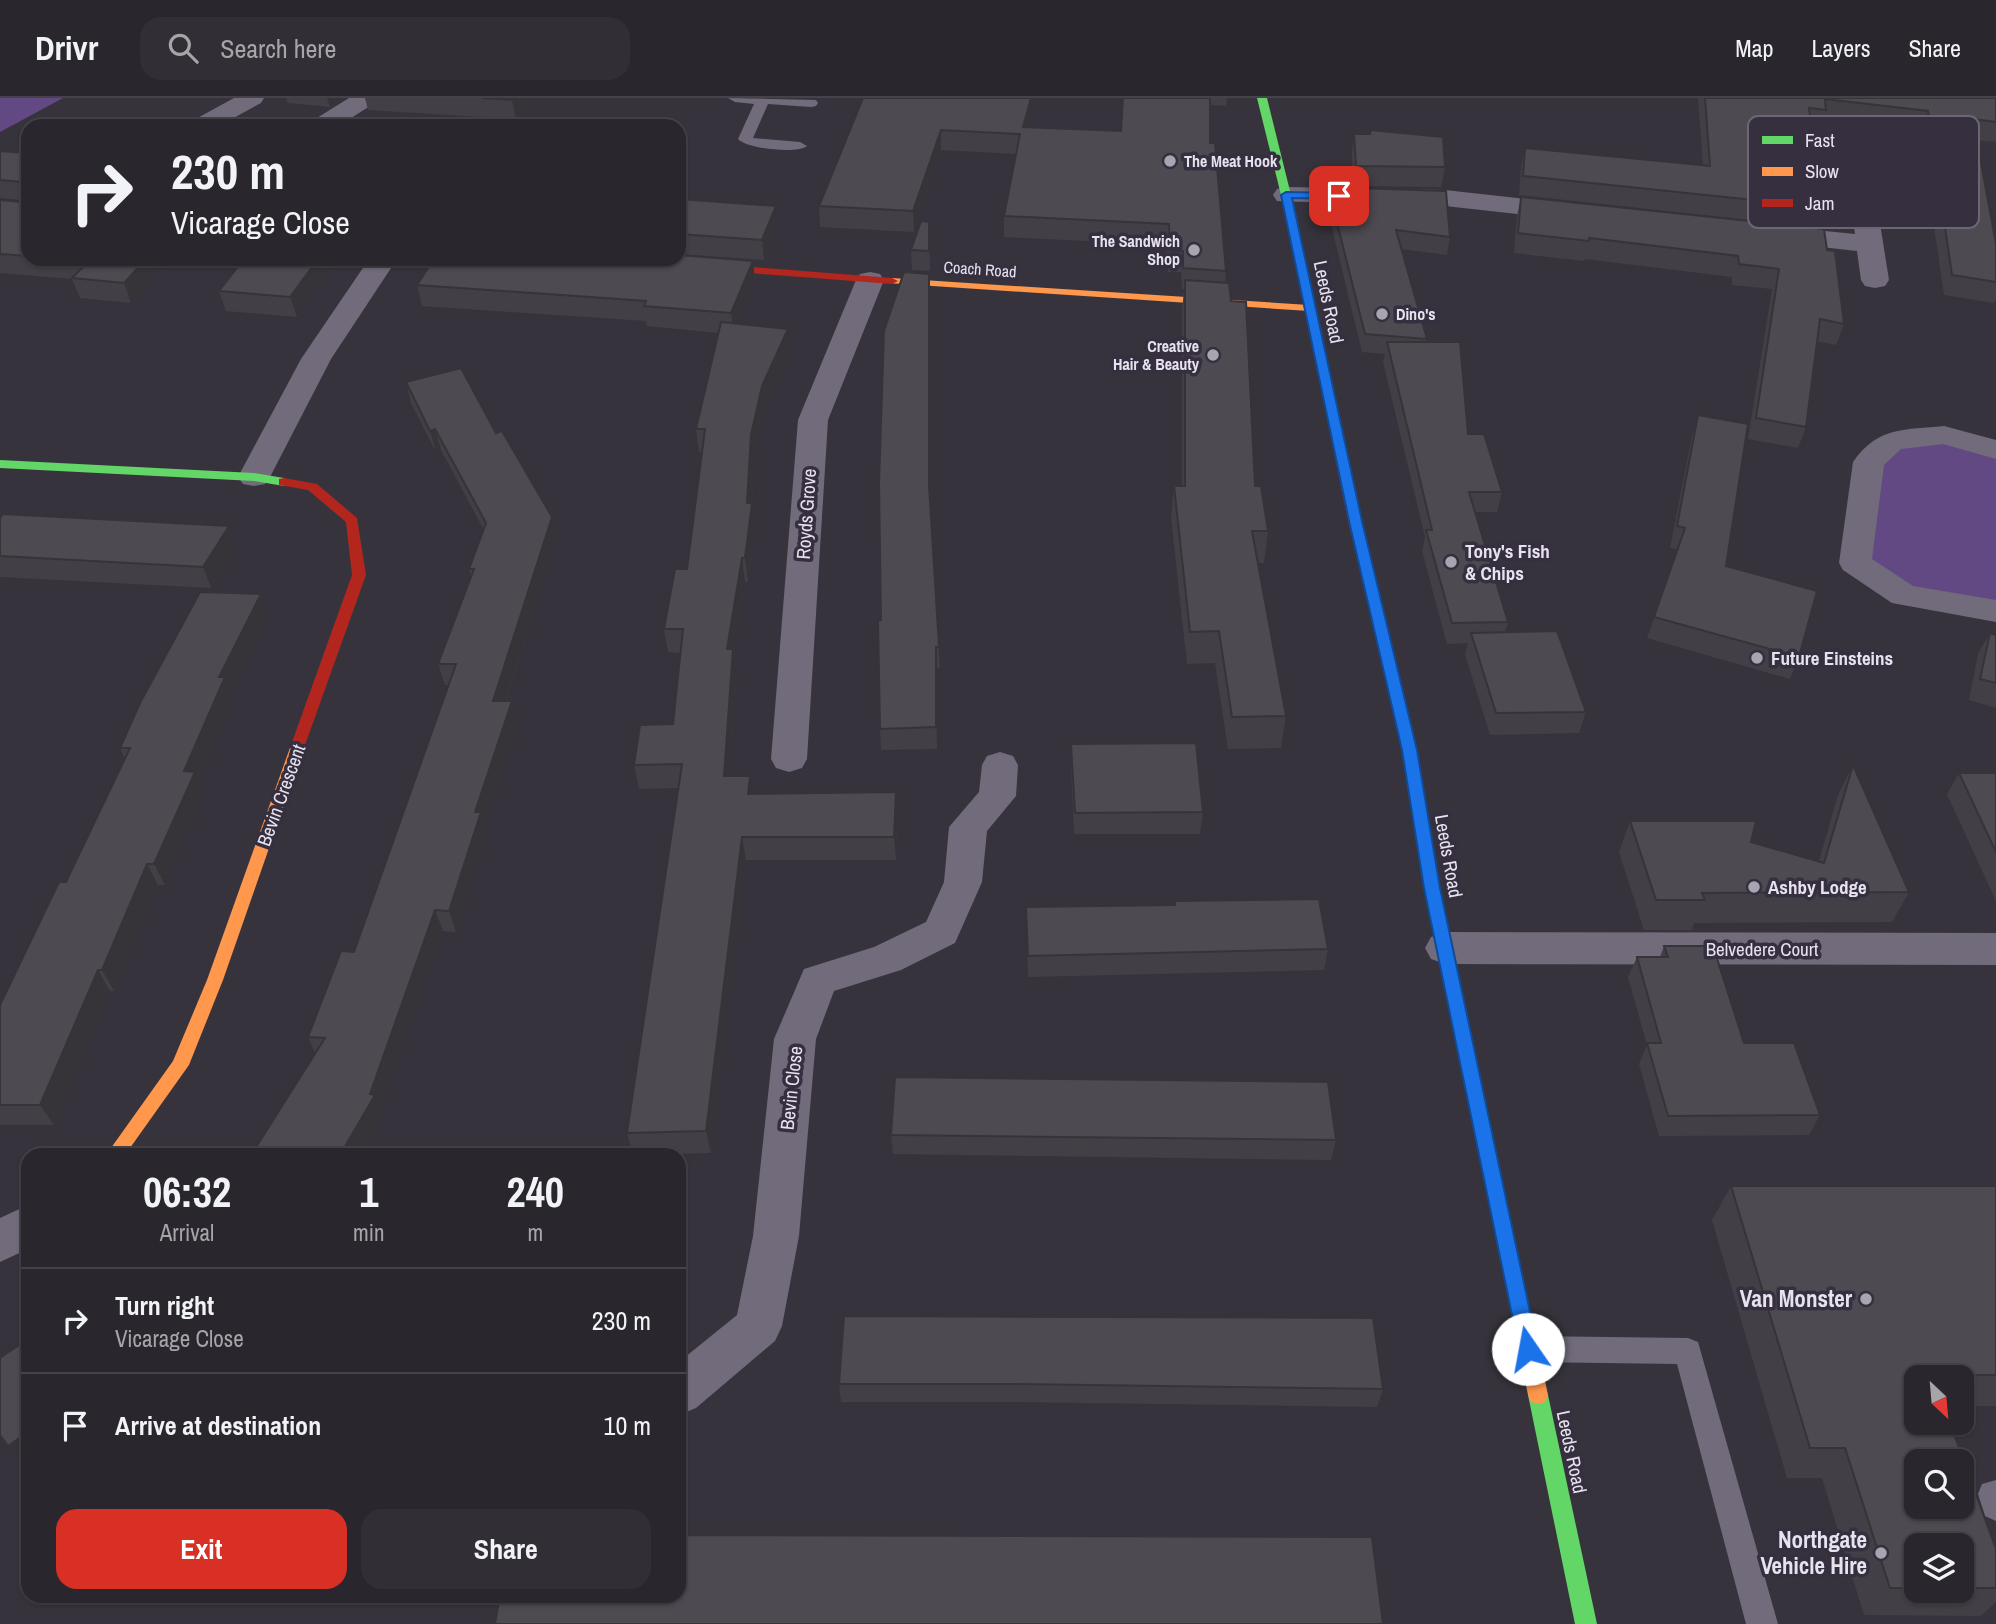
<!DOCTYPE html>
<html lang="en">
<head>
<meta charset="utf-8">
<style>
  body { margin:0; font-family:"Archivo Narrow",sans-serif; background:#312e35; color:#f1f3f6; height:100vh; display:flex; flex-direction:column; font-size:26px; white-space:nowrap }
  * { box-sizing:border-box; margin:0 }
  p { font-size:23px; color:#a5a5aa }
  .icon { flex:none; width:38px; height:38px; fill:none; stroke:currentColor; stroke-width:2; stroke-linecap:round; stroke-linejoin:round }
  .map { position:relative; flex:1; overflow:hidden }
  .panel { position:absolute; left:21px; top:1050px; width:665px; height:455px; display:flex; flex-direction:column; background:#29262d; border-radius:21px; box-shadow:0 2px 5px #0004,0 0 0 2px #454349 }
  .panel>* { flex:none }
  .top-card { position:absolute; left:21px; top:21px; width:665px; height:147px; border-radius:21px; box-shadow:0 2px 5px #0004,0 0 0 2px #454349; background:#29262d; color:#f1f3f6; overflow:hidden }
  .needle { width:46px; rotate:154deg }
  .controls { position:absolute; left:1904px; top:1267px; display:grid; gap:14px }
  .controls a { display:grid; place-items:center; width:70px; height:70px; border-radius:14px; background:#29262d; box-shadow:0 2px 5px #0004,0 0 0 2px #454349; font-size:35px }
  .pin { position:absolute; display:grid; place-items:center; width:60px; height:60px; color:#fff; margin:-30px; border-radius:14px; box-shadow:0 4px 10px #0006 }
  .me { position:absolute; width:77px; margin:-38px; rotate:348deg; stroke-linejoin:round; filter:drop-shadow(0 0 5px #0008) }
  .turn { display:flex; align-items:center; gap:24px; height:147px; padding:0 35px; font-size:32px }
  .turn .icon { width:91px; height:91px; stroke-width:2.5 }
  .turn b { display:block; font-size:49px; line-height:60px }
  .eta { display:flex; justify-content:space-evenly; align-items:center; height:119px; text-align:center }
  .eta b { font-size:42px; font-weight:800; line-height:49px }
  .cta { display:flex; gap:14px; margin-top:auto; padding:14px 35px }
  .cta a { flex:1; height:80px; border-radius:21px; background:#d93025; color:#fff; font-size:28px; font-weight:800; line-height:80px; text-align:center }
  .cta a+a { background:#312e35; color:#f1f3f6 }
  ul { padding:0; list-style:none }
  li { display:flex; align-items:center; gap:21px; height:105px; padding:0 35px; border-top:2px solid #454349 }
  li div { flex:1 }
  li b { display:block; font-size:26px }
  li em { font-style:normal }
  header { display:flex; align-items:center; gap:42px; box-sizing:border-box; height:98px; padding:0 35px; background:#29262d; border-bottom:2px solid #454349 }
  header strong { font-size:33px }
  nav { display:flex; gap:38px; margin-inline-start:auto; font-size:24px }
  .search { width:490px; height:63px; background:#312e35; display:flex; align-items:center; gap:18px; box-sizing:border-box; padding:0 24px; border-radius:21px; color:#a5a5aa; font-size:26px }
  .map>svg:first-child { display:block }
</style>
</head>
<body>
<header>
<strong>Drivr</strong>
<div class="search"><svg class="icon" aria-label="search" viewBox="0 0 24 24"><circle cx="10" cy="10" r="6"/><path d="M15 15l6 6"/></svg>Search here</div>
<nav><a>Map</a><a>Layers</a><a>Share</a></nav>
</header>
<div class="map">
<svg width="1996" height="1526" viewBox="0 0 1996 1526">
  <rect width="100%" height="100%" fill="#37333c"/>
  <g fill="#624983">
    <path d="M0,0H63L0,34Z"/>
    <path d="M1944,337L1996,352V513L1904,497L1855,465L1869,364L1892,343Z"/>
  </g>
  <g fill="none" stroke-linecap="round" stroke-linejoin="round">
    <g fill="#726b7b" fill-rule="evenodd">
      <path d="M728,0L816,2L818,5L816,8L811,9L768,6L753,40L800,44L807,48C798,56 747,51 738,41L754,6L735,4Z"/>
      <path d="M1528,1238L1688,1240L1698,1244L1778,1526H1746L1677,1266L1528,1264L1518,1260L1514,1251L1518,1242Z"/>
      <path d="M1996,1382V1423L1985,1418L1978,1396L1982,1386Z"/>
    </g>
    <g fill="#726b7b" fill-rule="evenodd">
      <path d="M234,0H264L261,5L219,28H189L192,23Z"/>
      <path d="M349,0H378L375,5L338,28H309L312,23Z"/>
      <path d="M1286,89L1445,92L1572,106L1581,108L1585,114L1581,120L1572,122L1445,108L1277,103L1273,97L1277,91Z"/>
      <path d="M1865,105L1874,107L1878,113L1889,182L1885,188L1875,190L1865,188L1861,182L1857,153L1775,144L1766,142L1762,136L1766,130L1775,128L1855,136L1852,113L1856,107Z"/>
      <path d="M369,161H397L331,261L270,379L265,386L254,388L243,386L238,379L301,261Z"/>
      <path d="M870,174L880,176L884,182L828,322L807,661L802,670L789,674L776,670L771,661L798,322L856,182L860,176Z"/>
      <path d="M1944,328L1996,342V361L1943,346L1901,351L1884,367L1872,461L1913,488L1996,502V524L1892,505L1843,472L1839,465L1853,364C1878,328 1905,332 1944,328Z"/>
      <path d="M1000,654L1013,658L1018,667L1016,698L987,733L982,784L955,845L901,872L834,893L816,941L799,1138L782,1228L775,1243L696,1310L679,1317V1264L737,1217L753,1138L774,941L804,871L874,849L926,824L944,784L949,729L979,694L982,667L987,658Z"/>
      <path d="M1445,834L1996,835V867L1445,866L1431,861L1425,850L1431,839Z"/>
      <path d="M28,1107V1151L0,1164V1120Z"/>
    </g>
    <g fill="#63d668" fill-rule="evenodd">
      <path d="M1257,0H1267L1291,97L1326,256L1324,259L1320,260L1314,256L1281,97Z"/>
      <path d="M0,362L254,375L284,380L290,384L284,388L254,383L0,370Z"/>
      <path d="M1538,1288L1545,1290L1548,1297L1597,1526H1575L1528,1297L1531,1290Z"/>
    </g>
    <g fill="#ff974d" fill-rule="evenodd">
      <path d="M892,180L1309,207L1315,210L1309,213L888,185V181Z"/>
      <path d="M298,642L305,647L223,882L189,967L125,1057H106L173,963L207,882L291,647Z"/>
      <path d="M1431,779L1437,781L1439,785L1548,1297L1545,1304L1538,1306L1531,1304L1528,1297L1423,785L1425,781Z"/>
    </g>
    <g fill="#b3261e" fill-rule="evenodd">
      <path d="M600,161H650L892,180L898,183L892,186L606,164Z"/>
      <path d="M1320,252L1326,256L1362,423L1417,652L1439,785L1437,789H1425L1423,785L1403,652L1348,423L1314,256Z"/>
      <path d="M284,380L317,386L357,420L366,477L305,647L298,652L291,647L352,477L346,424L308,392L279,387V381Z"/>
    </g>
  </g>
  <g fill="#424046" fill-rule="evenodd">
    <path d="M286,0H345L330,9L288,5Z"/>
    <path d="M365,0H531L516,21L368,12Z"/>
    <path d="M863,0H1036L1028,29L1121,33L1123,0H1227L1226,8L1210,7V45L1226,173L1225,185L1231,203L1255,388L1268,433L1264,465H1258L1286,618L1281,650L1228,651L1215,565L1187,566L1171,420L1174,388H1182V213L1184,191H1182L1181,174H1168L1167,147L1004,139V118L1016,56L941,52L914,134L820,129L819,108Z"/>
    <path d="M1698,0H1996V44L1976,42L1996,146V201L1994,205L1944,197L1920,32L1823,20L1820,31L1812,30L1821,109L1814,129L1519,97L1521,69L1525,50L1703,68Z"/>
    <path d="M1354,36L1445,69L1441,89L1353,88L1352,55Z"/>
    <path d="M0,53L28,55V161H171L131,205L80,200L72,181L0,175V102L22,104V102L0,100Z"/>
    <path d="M1356,90L1450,139L1447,157L1401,151L1427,241L1426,244L1468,336L1502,394L1497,414H1475L1508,524L1505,534L1586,614L1579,635L1490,637L1465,556L1468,545L1447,546L1422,453L1425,439L1383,264L1385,256L1362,254L1330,122L1332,105H1354Z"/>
    <path d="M1521,99L1827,152L1844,226L1836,247L1817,243L1806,329L1798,350L1748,341L1772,191L1732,187V179L1585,161L1584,163L1514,155L1517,118Z"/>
    <path d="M679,101L776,108L778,128L764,162L679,156Z"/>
    <path d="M929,124L930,173L912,172L911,152Z"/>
    <path d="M339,161L297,219L226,213L219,193Z"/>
    <path d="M753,163L755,184L738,226L791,254L765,311L754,360L752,405L754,428L748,484H745L734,554L737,575L729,678L753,696L897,718L896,762H746L711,1055L633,1057L627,1035L679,690L639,691L634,667L673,626L680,555L668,554L664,531L687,471L702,354H699L696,331L719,235L647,228L646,223L422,208L417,187Z"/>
    <path d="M929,176V398L940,570H936L937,651L881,652L880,631L881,522Z"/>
    <path d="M406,284L496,335L552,419L557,440L506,603H512L518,625L485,727L487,736L456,834L443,833L381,1010L384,1017L315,955L308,939L354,854L449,587H445L438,566L471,479L469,471L484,432L441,352L436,354L411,305Z"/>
    <path d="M1698,317L1726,468L1799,559L1790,581L1647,540L1678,451L1670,450L1692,338Z"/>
    <path d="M0,420L237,449L211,490L0,479Z"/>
    <path d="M261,496L269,517L231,594L234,601L199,683L205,695L165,787H158L114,893H110L54,1027H0V907L66,784L125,660L120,650Z"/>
    <path d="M1990,535L1996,537V610L1969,602L1978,556Z"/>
    <path d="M1071,646L1203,714L1200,736H1074L1071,667Z"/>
    <path d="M1853,667L1909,794L1892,824L1694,825L1692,832H1644L1619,754L1630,723L1751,744L1819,763L1838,697Z"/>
    <path d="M1959,675H1996V803L1947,696Z"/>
    <path d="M1175,803L1328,851L1324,872L1028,879L1026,809L1174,807Z"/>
    <path d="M1664,848L1744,945L1820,1017L1809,1037L1659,1038L1639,966L1647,947L1628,879L1637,859H1660Z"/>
    <path d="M891,1037L1336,1042L1331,1062L893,1056Z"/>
    <path d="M1731,1088H1996V1308H1962V1279H1916L1996,1451V1504L1981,1518L1864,1517L1822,1380H1787L1712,1122ZM1916,1447H1962V1493H1916Z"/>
    <path d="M844,1218L1383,1291L1377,1309L1013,1304H841L839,1286Z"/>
  </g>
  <g fill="#363439">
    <path d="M327,0H345L330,9Z"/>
    <path d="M513,0H531L516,21L512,2Z"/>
    <path d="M1031,0H1036L1023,49V29Z"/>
    <path d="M941,32V52L914,134L913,113Z"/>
    <path d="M776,108L778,128L764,162L762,142Z"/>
    <path d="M146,161H171L131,205L124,185Z"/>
    <path d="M318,161H339L297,219L290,199Z"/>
    <path d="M753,163L755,184L734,236L731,215Z"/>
    <path d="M929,176L930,196L929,408Z"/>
    <path d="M788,231L791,254L765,311L754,360L752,405L754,428L748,484L745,460L751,337L762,288Z"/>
    <path d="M435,331L441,352L436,354L430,333Z"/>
    <path d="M552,419L557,440L499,624L493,603Z"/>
    <path d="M229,428L237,449L211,490L203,469Z"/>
    <path d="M742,460L745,484L734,554L737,575L727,702L724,678L727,551Z"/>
    <path d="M261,496L269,517L231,594L234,601L199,683L205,695L165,787L154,766L184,673L219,579Z"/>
    <path d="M512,603L518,625L485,727L487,736L456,834L449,813L475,714Z"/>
    <path d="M750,678L753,701L748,696Z"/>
    <path d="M896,694L897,718L896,762L894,739Z"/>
    <path d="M742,739L746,762L711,1055L706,1033Z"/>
    <path d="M147,766L158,787L114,893L102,872Z"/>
    <path d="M435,812L443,833L381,1010L384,1017L361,1057H340L370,996Z"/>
    <path d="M98,872L110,893L54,1027L40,1007Z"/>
    <path d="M28,1334V1363L24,1366L8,1348Z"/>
  </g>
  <g fill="#4d4a51" stroke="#363439" stroke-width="2" fill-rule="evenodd">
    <path d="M482,0H513L512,2Z"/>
    <path d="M863,0H1031L1023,29L1121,33L1123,0H1210V45H1215L1226,173L1183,170V153H1170L1169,126L1004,118L1020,36L941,32L913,113L819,108Z"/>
    <path d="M1705,0H1996V24L1973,21L1996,146V184L1952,177L1928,13L1825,1L1826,12L1809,10L1821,109L1523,78L1525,50L1710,68Z"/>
    <path d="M1371,32L1443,39L1445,69L1356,68L1354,36H1370Z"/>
    <path d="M0,53L28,55V158L0,156V102L22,104V84L0,82Z"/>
    <path d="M1356,90L1446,93L1450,139L1396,132L1427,241L1365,236L1332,105H1357Z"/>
    <path d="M1521,99L1824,131L1827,152L1835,153L1844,226L1820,221L1806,329L1756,320L1779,171L1739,166L1738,158L1589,140V143L1518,135Z"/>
    <path d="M679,101L776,108L762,142L679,136Z"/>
    <path d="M921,123L929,124V153L911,152Z"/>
    <path d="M679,157L753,163L731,215L644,208L646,203L417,187L434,161H679Z"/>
    <path d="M57,161H146L124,185L72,180L88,164Z"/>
    <path d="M244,161H318L290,199L219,193Z"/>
    <path d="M904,174L929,176V387L939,549H936V629L880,631L878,523L881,522L879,385L884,233Z"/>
    <path d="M1185,182L1229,185L1231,203L1246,204L1255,388H1261L1268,433H1252L1286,618L1232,619L1219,533L1190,534L1174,388H1185Z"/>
    <path d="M721,224L788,231L762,288L751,337L747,405H752L745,460H742L727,551H733L724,678H750L748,696L896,694L894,739H742L706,1033L627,1035L682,666L634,667L640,627L673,626L683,531H664L675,471H687L705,331H696Z"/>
    <path d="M1387,244H1460L1468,336H1484L1502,394H1469L1508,524L1452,525L1426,432H1432Z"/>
    <path d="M461,270L496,335L502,333L552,419L493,603H512L475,714H481L449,813L435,812L370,996L375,997L340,1057H251L325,940L308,939L341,853L354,854L456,566H438L474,471H469L486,425L435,331L430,333L406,284Z"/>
    <path d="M1698,317L1748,326L1726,468L1817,493L1799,559L1654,519L1685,430L1677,428Z"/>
    <path d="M3,416L229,428L203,469L0,458V420Z"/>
    <path d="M200,494L261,496L219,579H225L184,673L195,674L154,766H147L102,872H98L40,1007H0V907L59,784H66L130,650H120L140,605Z"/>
    <path d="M1557,533L1586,614L1496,615L1471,535Z"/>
    <path d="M1990,535L1996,537V585L1980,581Z"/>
    <path d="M1196,645L1203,714L1075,715L1071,646Z"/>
    <path d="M1853,667L1909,794L1702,795L1705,802H1656L1630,723H1756L1751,744L1824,765Z"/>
    <path d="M1959,675H1996V754Z"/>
    <path d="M1319,801L1328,851L1028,858L1026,809L1175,807V803Z"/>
    <path d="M1664,848H1713L1744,945H1794L1820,1017L1668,1018L1647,945H1661L1637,859H1668Z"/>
    <path d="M895,979L1328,984L1336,1042L891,1037Z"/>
    <path d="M1731,1088H1996V1277H1933L1934,1279H1916V1325H1950L1996,1451V1490H1962V1447H1916V1490H1890L1845,1350H1810ZM1916,1363H1962V1409H1916Z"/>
    <path d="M844,1218L1373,1220L1383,1291L1013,1286H839Z"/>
    <path d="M28,1241V1334L8,1348L0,1337V1260Z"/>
    <path d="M679,1437L1372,1439L1383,1526H495L500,1498H679Z"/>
  </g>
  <path fill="#1a73e8" stroke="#114b97" stroke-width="2" d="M1286,94L1339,95L1344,98L1339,101L1292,100L1362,423L1417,652L1440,790L1538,1251L1535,1257L1528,1260L1521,1257L1519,1251L1424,790L1402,652L1349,423L1281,97Z"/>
  <g fill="#a9a5b0" stroke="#362f40" stroke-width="2.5">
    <circle cx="1170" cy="63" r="7"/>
    <circle cx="1194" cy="152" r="7"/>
    <circle cx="1382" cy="216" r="7"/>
    <circle cx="1213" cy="257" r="7"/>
    <circle cx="1451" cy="464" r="7"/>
    <circle cx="1757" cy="560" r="7"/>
    <circle cx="1754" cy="789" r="7"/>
    <circle cx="1866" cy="1201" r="7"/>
    <circle cx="1881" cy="1455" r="7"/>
  </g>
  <g text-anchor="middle" stroke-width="7" stroke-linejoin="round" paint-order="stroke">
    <g font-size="16" font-weight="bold" fill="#e7e3ee" stroke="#362f40" text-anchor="start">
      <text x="1184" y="69">The Meat Hook</text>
      <text x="1180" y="149" text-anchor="end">The Sandwich<tspan x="1180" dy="18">Shop</tspan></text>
      <text x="1396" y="222">Dino's</text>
      <text x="1199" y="254" text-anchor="end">Creative<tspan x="1199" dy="18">Hair &amp; Beauty</tspan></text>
    </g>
    <g font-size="16" fill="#e7e3ee" stroke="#362f40">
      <text transform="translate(980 171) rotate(4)" y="6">Coach Road</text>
    </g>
    <g font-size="19" fill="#e7e3ee" stroke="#362f40">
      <text transform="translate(1329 204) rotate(78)" y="7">Leeds Road</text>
      <text transform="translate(806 416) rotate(-86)" y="7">Royds Grove</text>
      <text transform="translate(281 697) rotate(-70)" y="7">Bevin Crescent</text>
      <text transform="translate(1449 758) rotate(80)" y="7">Leeds Road</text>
      <text x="1762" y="858">Belvedere Court</text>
      <text transform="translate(791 990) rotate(-84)" y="7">Bevin Close</text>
      <text transform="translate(1572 1354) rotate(78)" y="7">Leeds Road</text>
    </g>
    <g font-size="19" font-weight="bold" fill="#e7e3ee" stroke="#362f40" text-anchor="start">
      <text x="1465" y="460">Tony's Fish<tspan x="1465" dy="22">&amp; Chips</tspan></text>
      <text x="1771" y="567">Future Einsteins</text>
      <text x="1768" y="796">Ashby Lodge</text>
    </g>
    <g font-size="23" font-weight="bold" fill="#e7e3ee" stroke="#362f40" text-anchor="end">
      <text x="1852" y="1209">Van Monster</text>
      <text x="1867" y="1450">Northgate<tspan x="1867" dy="26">Vehicle Hire</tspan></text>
    </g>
  </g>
  <rect x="1748" y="18" width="231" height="112" rx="10" fill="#362f40" stroke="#6b6574" stroke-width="2"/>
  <rect x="1762" y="38" width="31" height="8" fill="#63d668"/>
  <rect x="1762" y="69" width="31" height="9" fill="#ff974d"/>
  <rect x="1762" y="101" width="31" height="8" fill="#b3261e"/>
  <g font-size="19" fill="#e7e3ee">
    <text x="1805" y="49">Fast</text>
    <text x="1805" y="80">Slow</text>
    <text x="1805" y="112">Jam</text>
  </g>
</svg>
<div class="controls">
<a><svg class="needle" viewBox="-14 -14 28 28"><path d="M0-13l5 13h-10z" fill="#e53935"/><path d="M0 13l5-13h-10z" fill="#a5a5aa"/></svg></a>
<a><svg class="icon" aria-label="search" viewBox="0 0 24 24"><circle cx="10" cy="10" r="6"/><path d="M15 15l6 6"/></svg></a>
<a><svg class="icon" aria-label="layers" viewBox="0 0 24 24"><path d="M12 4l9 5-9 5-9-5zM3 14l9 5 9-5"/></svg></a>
</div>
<div class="pin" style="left:1339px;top:98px;background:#d93025"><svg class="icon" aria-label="arrive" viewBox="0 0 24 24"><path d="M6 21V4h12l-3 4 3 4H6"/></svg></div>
<svg class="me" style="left:1528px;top:1251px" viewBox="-20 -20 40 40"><circle r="19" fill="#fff"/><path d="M0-13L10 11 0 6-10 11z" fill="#1a73e8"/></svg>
<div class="top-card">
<div class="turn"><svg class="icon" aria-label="right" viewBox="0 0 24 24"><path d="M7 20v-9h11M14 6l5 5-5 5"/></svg><div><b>230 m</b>Vicarage Close</div></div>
</div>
<section class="panel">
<div class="eta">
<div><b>06:32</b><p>Arrival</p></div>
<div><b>1</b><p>min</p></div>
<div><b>240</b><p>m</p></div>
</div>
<ul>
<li><svg class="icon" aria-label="right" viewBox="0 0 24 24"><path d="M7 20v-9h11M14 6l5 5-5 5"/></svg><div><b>Turn right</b><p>Vicarage Close</p></div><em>230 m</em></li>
<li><svg class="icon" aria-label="arrive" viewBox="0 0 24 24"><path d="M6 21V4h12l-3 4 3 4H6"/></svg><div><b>Arrive at destination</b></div><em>10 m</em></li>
</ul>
<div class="cta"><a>Exit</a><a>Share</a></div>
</section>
</div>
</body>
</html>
